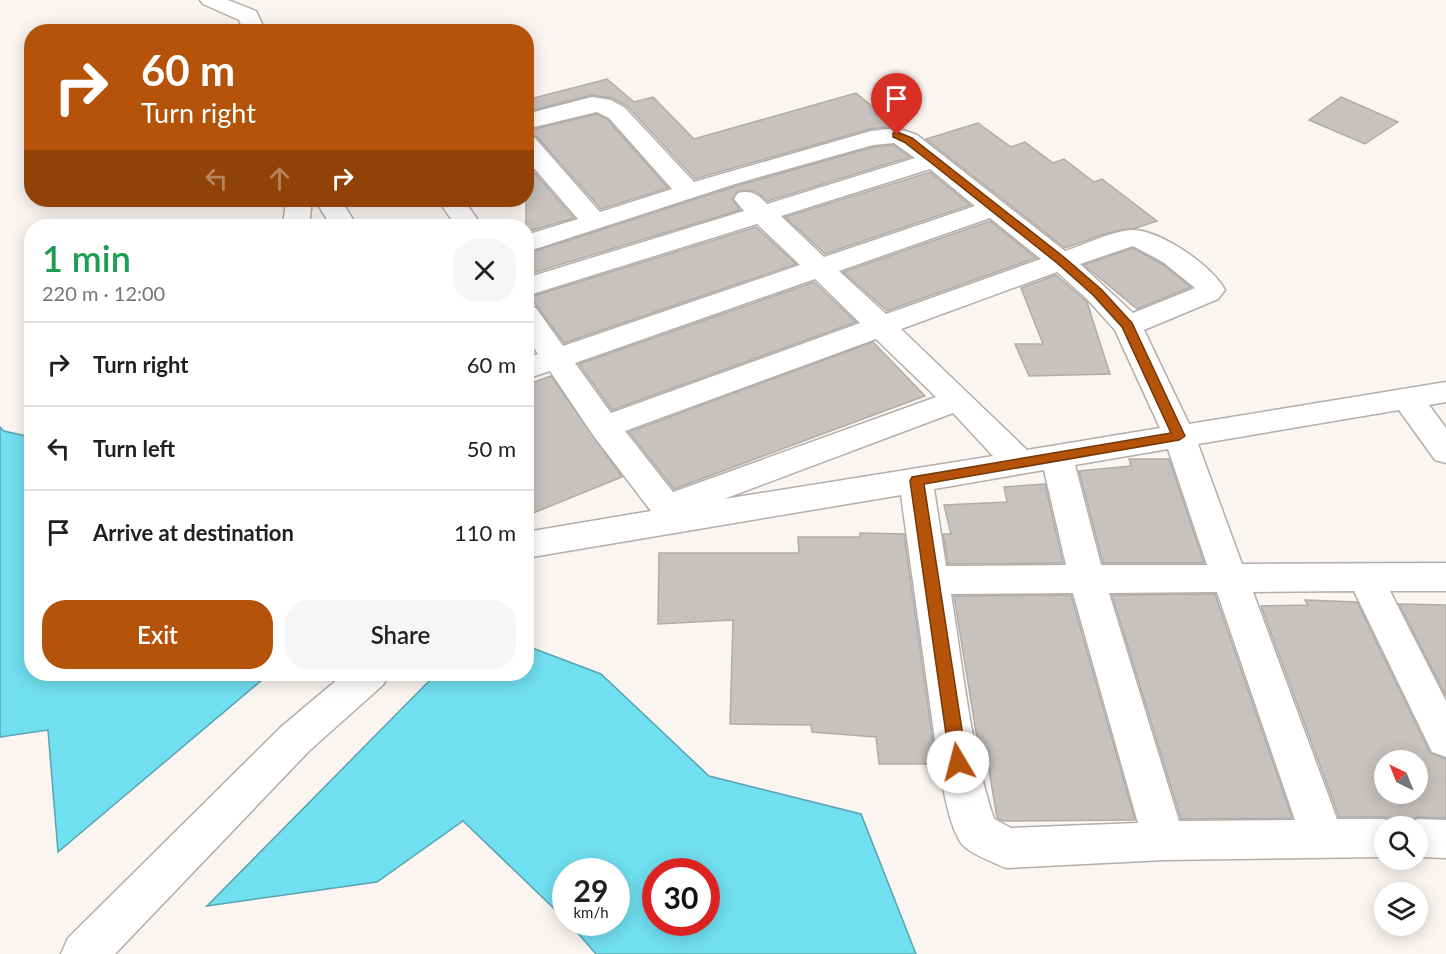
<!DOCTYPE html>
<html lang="en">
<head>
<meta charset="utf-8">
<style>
  body { margin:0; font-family:Lato,sans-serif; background:#f6f6f6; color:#202124; height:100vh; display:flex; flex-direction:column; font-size:22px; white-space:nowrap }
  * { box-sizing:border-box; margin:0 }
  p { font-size:20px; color:#757577 }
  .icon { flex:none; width:33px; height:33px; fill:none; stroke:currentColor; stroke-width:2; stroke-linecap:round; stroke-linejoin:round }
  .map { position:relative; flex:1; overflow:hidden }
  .side { position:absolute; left:24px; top:219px; width:510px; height:462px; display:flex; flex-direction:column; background:#fff; border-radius:24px; box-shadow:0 3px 15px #0003 }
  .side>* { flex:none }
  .hud { position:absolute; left:24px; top:24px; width:510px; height:183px; border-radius:24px; box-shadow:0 3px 15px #0003; background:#b45309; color:#fff; overflow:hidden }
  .needle { width:39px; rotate:317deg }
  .fabs { position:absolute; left:1374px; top:750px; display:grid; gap:12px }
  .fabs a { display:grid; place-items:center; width:54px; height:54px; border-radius:50%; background:#fff; box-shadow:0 3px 15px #0003; font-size:30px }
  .speed { position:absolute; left:552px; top:858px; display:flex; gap:12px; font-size:30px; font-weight:700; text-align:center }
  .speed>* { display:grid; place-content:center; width:78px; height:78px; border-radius:50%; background:#fff; box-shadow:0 3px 15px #0003; line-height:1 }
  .speed small { font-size:15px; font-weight:400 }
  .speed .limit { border:9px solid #d22; background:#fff; color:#111 }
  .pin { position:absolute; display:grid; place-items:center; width:51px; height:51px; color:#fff; margin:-62px -26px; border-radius:50% 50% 50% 0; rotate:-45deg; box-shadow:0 0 6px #0007 }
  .pin .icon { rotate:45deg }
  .me { position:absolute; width:66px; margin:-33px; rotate:352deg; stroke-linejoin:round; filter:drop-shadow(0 0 4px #0008) }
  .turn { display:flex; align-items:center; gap:21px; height:126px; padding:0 18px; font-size:27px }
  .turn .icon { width:78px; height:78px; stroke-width:2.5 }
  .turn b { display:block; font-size:42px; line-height:51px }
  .lanes { display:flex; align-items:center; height:57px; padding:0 18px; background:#0003; justify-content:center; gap:30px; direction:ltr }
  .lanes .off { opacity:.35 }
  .round { display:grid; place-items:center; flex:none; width:63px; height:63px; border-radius:24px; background:#f6f6f6 }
  .summary { display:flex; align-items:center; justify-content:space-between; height:102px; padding:0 18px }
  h1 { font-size:36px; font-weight:600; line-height:45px; color:#1e9e55 }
  .primary-button { display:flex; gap:12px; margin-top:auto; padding:12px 18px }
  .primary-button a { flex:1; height:69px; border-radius:24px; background:#b45309; color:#fff; font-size:24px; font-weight:600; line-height:69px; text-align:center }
  .primary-button a+a { background:#f6f6f6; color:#202124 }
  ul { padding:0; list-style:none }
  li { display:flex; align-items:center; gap:18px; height:84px; padding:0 18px; border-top:2px solid #e0e0e0 }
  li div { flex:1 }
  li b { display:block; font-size:22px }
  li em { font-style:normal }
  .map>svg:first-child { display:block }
</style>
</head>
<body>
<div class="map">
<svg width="1446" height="954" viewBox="0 0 1446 954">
  <rect width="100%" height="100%" fill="#fbf5f2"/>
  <g fill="#70dff0" stroke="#57a4b0" stroke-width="1.5" fill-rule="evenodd">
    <path d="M0,427L4,431L31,437L32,674H269L58,852L48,730L0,737Z"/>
    <path d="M527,646L601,674L709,776L861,814L916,954H596L569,923L616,922V872H566L565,919L463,821L377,882L207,906L436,674H526ZM656,872H706V922H656Z"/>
  </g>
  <g fill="#c7c2bf" stroke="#b0aca8" stroke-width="1.5" fill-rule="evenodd">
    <path d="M607,79L634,102L653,97L694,139L856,93L896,126L870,129L695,179L627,106L612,98L591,95L526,112V100Z"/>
    <path d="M1341,97L1398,122L1365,144L1309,120Z"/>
    <path d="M597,114L608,120L668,188L601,209L537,137L526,134V131Z"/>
    <path d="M978,123L1011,147L1025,142L1053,163L1064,159L1094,182L1102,179L1157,221L1136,228L1107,233L1065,248L926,139Z"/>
    <path d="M893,145L910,157L768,201L755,191H738L732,199L740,210L526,275V254L736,186L873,147Z"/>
    <path d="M526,163L574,218L526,232Z"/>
    <path d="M930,172L970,205L825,254L785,217Z"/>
    <path d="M990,221L1036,258L887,311L843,272Z"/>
    <path d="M756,227L796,264L564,343L530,297Z"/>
    <path d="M1133,248L1162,264L1191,287L1137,309L1084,265Z"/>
    <path d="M1056,275L1087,302L1110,374L1029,376L1015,344H1043L1021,288Z"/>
    <path d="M814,282L856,322L612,410L579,364Z"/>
    <path d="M873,342L925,396L674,489L629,432Z"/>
    <path d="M551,376L622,477L526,516V385Z"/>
    <path d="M1129,459H1169L1204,563H1103L1079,471L1131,466Z"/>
    <path d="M1045,484L1063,563L948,564L943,534H951L944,505L1007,502L1004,487Z"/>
    <path d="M860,533L904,534L936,764H879L876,737L812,732L811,725L730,724L733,620L658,624L659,553H799L798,537H860Z"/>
    <path d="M1215,594L1292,818L1181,819L1112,595Z"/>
    <path d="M1071,595L1135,820L1003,821L997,818L988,764L981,763L954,596Z"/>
    <path d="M1305,600L1357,602L1430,753L1446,759V818L1418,817L1405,822L1384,817H1339L1261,606L1308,605ZM1384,760H1418V794H1384Z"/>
    <path d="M1399,604L1446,605V696Z"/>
  </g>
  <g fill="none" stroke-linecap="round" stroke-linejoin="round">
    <g stroke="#b3adab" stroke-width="3">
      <g id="minor">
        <path d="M200,0H228L256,11L266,32H244L239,20L203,4Z"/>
        <path d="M592,97L611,100L625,108L694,182L871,131L897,128L917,135L1065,251C1084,245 1114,230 1133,230C1160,230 1213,266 1225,290L1218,299L1144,330L1189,424L1446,382V402L1429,405L1446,428V463L1435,460L1399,410L1198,444L1242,564L1446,563V591H1390L1446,701V757L1432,752L1354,591L1253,592L1337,819H1384L1399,824L1400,826H1384V857L1164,860L1006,868C995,863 968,853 961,843C948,823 943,785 938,762L901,495L526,558V532L651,511L593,435L550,371L526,379V358L538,354L526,336V305L536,308L563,346L800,265L757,224L526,296V278L744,211L734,199L738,193C752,190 757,194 767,204L915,158L894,143L873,145L735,184L526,252V235L578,219L526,159V136L535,138L600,212L672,189L609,118L597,112L526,129V114ZM930,169L975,206L824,257L781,216ZM990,218L1041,259L886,314L839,271ZM1133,246L1163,262L1195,288L1133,313L1080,264ZM1057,272L1087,299L1115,330L1160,428L1027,450L901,329ZM815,279L860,323L611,413L575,363ZM876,339L936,397L673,492L625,431ZM953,413L993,456L724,499ZM1168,449L1207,565H1101L1075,465ZM1044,470L1066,565L946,566L934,489ZM1217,592L1295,820L1179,821L1109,593ZM1073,593L1138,823L1011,828L994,819C970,747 963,668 951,594Z"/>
        <path d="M286,200H312L309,226H283Z"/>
        <path d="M315,200H341L357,226H331Z"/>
        <path d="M438,200H464L482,226H456Z"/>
        <path d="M344,674H389L383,685L309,751L115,954H61L68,938L281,727Z"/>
        <path d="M1418,819L1446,820V858L1418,857V826H1402Z"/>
      </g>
    </g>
    <use href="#minor" fill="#fff" fill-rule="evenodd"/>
  </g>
  <path fill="#b45309" stroke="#753606" stroke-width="1.5" d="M897,132L912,138L1065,258L1102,290L1132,323L1185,436L1179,440L924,484L967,762L964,767L958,769L952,767L950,762L910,481L912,477L1171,433L1122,327L1093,295L1057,263L930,162L904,142L893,137V133Z"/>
</svg>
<div class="fabs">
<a><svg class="needle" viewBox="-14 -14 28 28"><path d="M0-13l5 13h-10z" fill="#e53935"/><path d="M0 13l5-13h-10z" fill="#757577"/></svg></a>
<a><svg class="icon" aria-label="search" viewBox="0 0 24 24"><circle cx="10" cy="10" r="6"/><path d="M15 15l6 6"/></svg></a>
<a><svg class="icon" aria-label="layers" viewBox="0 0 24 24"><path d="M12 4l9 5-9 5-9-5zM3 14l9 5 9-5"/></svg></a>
</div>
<div class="speed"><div>29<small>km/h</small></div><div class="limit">30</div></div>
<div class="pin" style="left:897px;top:135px;background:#d93025"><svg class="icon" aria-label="arrive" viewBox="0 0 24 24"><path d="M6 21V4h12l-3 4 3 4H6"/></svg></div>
<svg class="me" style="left:958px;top:762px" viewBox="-20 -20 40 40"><circle r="19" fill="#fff"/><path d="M0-13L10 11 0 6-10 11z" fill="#b45309"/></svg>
<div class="hud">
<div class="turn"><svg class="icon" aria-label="right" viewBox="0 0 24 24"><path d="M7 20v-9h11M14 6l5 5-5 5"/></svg><div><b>60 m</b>Turn right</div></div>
<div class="lanes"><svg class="icon off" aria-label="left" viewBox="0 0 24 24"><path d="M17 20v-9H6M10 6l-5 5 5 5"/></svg><svg class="icon off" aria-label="ahead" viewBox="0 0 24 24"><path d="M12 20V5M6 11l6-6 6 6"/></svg><svg class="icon" aria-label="right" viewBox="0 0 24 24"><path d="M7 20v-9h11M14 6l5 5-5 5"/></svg></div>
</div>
<section class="side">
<div class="summary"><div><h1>1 min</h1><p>220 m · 12:00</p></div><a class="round"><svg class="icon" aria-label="close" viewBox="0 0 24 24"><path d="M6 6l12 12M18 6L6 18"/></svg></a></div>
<ul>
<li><svg class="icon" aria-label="right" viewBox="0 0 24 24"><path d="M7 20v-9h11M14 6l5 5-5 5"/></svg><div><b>Turn right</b></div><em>60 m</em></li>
<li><svg class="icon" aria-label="left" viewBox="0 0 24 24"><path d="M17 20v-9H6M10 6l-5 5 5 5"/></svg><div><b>Turn left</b></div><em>50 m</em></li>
<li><svg class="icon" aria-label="arrive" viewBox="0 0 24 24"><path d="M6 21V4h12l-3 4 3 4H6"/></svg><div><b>Arrive at destination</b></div><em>110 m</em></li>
</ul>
<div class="primary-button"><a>Exit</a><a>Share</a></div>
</section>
</div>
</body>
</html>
